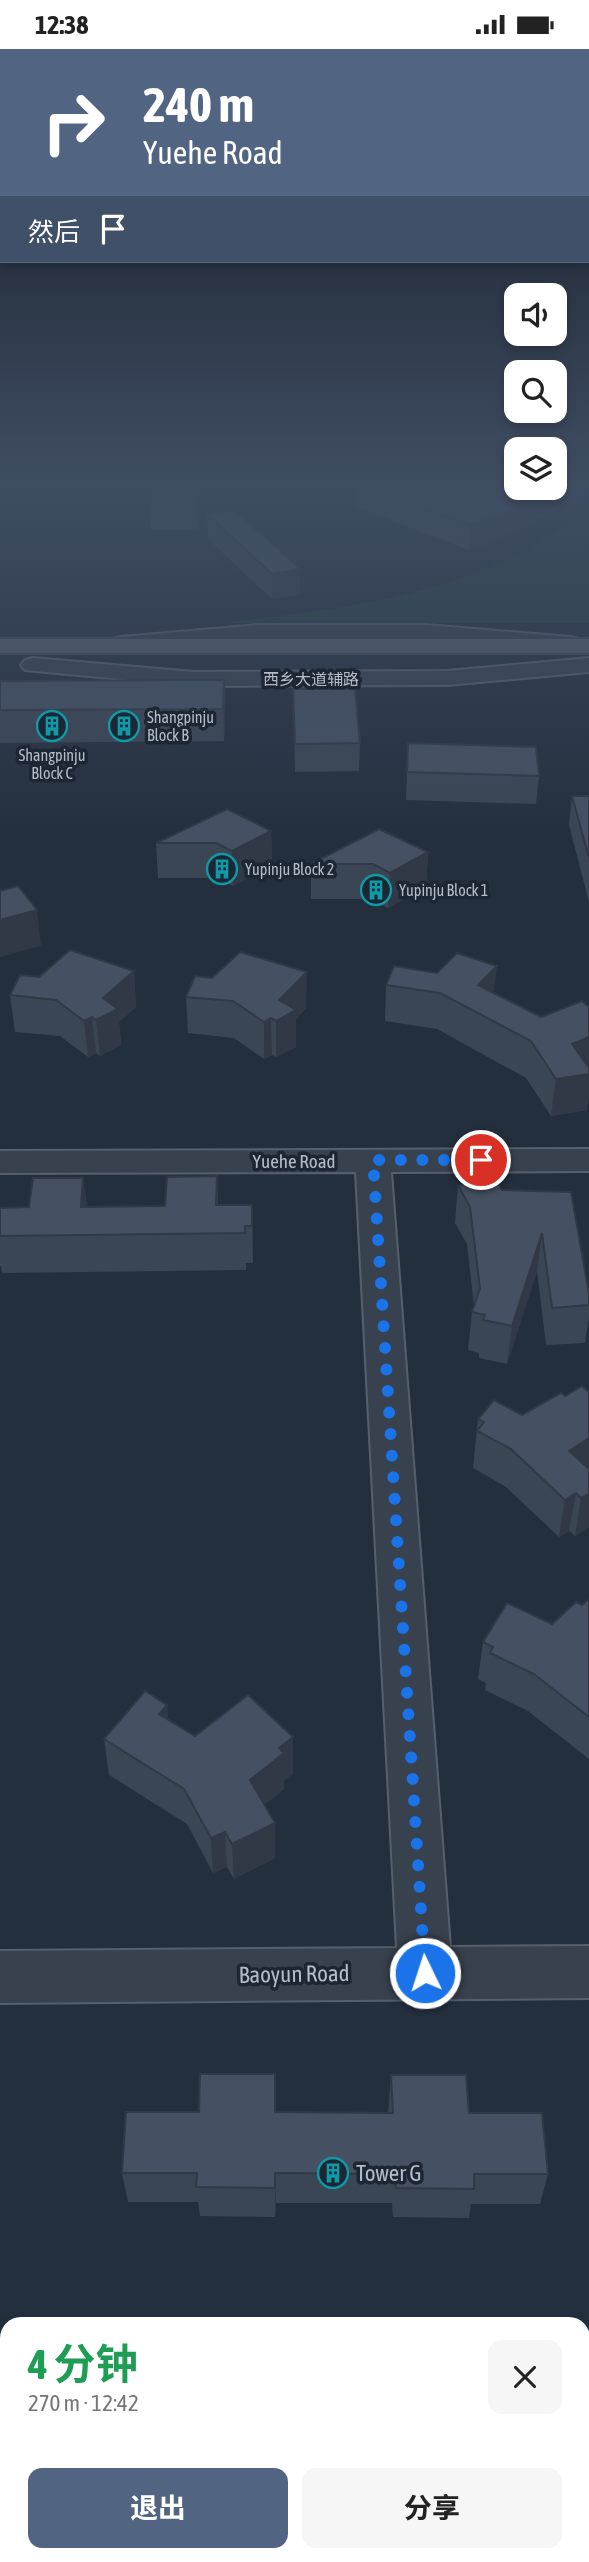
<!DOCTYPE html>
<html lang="zh">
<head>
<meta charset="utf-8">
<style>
  body { margin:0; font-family:"Asap Condensed","Noto Sans SC",sans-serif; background:#f6f6f6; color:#222; height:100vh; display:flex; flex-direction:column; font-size:26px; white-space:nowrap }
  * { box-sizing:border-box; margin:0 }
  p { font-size:23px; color:#767676 }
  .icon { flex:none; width:38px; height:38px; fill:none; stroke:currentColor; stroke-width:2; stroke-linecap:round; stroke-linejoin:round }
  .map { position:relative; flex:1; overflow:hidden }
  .details { position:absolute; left:0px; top:2268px; width:590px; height:245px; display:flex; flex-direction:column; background:#fff; border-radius:21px 21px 0 0; box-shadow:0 4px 10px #0003 }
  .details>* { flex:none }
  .guide { position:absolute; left:0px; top:0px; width:590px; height:214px; box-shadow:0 4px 10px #0003; background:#516482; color:#fff; overflow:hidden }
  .fabs { position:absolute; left:504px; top:234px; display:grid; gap:14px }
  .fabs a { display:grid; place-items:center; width:63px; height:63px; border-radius:14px; background:#fff; box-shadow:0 4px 10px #0003; font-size:35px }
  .pin { position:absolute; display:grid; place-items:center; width:60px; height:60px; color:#fff; margin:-30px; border:4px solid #fff; border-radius:50%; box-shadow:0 2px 7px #0007 }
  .me { position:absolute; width:77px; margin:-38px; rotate:356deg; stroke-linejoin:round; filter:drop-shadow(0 0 5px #0008) }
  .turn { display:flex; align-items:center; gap:24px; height:147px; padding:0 28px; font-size:32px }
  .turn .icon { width:91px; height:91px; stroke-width:2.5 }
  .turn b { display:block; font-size:49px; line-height:60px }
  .then { display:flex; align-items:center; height:66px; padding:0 28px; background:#0003; gap:14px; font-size:26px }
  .round { display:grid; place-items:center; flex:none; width:74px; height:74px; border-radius:14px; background:#f6f6f6 }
  .headline { display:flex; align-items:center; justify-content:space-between; height:119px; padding:0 28px }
  h1 { font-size:42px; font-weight:700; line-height:52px; color:#1e9e55 }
  .action { display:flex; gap:14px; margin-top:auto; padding:14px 28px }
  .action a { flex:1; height:80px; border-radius:14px; background:#516482; color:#fff; font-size:28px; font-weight:700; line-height:80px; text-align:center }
  .action a+a { background:#f6f6f6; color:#222 }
  .status { display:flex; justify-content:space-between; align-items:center; height:49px; padding:0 35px; background:#fff; direction:ltr }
  .status svg { height:19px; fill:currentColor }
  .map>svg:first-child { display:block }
</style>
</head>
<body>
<div class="status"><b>12:38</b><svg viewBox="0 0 49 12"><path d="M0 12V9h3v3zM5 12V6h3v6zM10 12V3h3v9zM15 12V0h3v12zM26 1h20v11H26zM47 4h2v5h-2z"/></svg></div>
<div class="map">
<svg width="589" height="2513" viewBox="0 0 589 2513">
  <rect width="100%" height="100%" fill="#242f3e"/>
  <path fill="#263c3f" d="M589,464V574H222C310,563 403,554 485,520C521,505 555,484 589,464Z"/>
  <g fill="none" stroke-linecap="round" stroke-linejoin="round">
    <g stroke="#565f6c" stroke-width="4">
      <g id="minor">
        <path d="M258,576H426L571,588L579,590L583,595L579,600L571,602L426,590H258L121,602L113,600L109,595L113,590L121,588Z"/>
        <path d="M33,609L194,623L447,622L589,609V623L447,636L194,637L25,621L21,616L25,611Z"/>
        <path d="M589,1100V1122L391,1123L450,1898L589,1897V1949L0,1954V1902L397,1899L356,1123L0,1124V1102Z"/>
      </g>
    </g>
    <g stroke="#414a57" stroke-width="4">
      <rect id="major" x="0" y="590" width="589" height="14"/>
    </g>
    <use href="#minor" fill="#38414e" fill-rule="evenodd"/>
    <use href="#major" fill="#56606e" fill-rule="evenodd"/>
  </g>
  <g fill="#3b4654">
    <path d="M154,437H201L202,455L198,481H151L150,456Z"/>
    <path d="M357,437H516L566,454L518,482L469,501L356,458Z"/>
    <path d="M207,465L300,545L272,550L208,490Z"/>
    <path d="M224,631L225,663L224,692L0,694V632Z"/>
    <path d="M293,640L360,694L359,722L295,723Z"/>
    <path d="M408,694L539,727L536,755L406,751Z"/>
    <path d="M572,747H589V853L569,776Z"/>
    <path d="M271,782L272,817L233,837L217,829H158L156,794Z"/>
    <path d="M428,803L426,838L388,859L372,850H311V815Z"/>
    <path d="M134,922L136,958L119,973L121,996L100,1007L96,1004L88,1008L60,987L15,983L10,946L39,928Z"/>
    <path d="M386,936L494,944L587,1061L551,1067L526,1029L437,980L385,972Z"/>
    <path d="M186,948L306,959L296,970V998L276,1008L272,1006L264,1010L234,989L188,984Z"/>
    <path d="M217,1127L218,1156H252L253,1214H246V1221L2,1224L1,1217H0V1159L29,1158L83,1129L87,1158L165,1157Z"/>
    <path d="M467,1130L502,1141L571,1143L589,1245V1268L585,1294L546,1296L537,1222L507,1315L479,1309V1304L468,1301L472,1263L474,1257L467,1195L455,1174L458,1136L467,1135Z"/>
    <path d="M561,1344L589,1478L575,1487L569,1482L559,1488L506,1438L473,1419L478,1370L522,1366Z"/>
    <path d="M589,1550V1710L528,1662L485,1641L486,1634L478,1630L483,1593L552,1575L582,1556Z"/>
    <path d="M167,1656L168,1671L195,1687L293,1688V1724L284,1732V1740L264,1756L275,1809L234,1830L227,1818L213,1824L187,1775L109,1726L104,1690Z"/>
    <path d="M391,2026L469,2064L548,2125L540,2155H471L469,2169L393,2168L392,2154H276L275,2168L200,2167L198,2153H128L122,2124L276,2063L388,2064Z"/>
  </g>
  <g fill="#303945">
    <path d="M200,437H201L202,455L198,481L197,457Z"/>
    <path d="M556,437H587L566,454L518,482L469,501L471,476L552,439H555Z"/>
    <path d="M300,520V545L272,550V525Z"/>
    <path d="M224,631L225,663L224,692L223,660Z"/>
    <path d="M271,782L272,817L233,837L232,802Z"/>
    <path d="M428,803L426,838L388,859L390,824Z"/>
    <path d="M37,861L41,897L0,908V871Z"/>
    <path d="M497,917L493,953L478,936Z"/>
    <path d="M134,922L136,958L119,973L121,996L100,1007L96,971L103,949Z"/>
    <path d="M307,923L306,959L296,970V998L276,1008V972L279,951Z"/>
    <path d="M92,968L96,1004L88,1008L84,972Z"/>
    <path d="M271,969L272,1006L264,1010V973Z"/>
    <path d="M589,988V1048L587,1061L551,1067L556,1030L572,995Z"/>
    <path d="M83,1129L88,1166L81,1158Z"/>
    <path d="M542,1184L537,1222L507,1315L512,1277Z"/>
    <path d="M589,1389V1423L569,1402Z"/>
    <path d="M576,1444L569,1482L559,1488L565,1451Z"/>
    <path d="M589,1445V1478L575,1487L581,1449Z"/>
    <path d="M167,1656L170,1692L159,1665Z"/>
    <path d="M293,1688V1724L284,1732V1740L251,1767L250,1731L279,1699Z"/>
    <path d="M275,1774V1809L234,1830L232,1795Z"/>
    <path d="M225,1783L227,1818L213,1824L211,1789Z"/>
    <path d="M275,2124L276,2154L275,2168Z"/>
  </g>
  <g fill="#455162" stroke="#303945" stroke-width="2">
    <path d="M154,437H200L197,457L150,456Z"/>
    <path d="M364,437H516V439H552L520,458L471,476Z"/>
    <path d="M234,461L300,520L272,525L207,465Z"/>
    <path d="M224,631L223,660L0,661V632Z"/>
    <path d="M293,640H355L360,694L295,695Z"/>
    <path d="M408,694L536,698L539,727L407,723Z"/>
    <path d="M572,747H589V809Z"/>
    <path d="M227,760L271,782L232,802L216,794H156Z"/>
    <path d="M379,780L428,803L390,824L373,815H311Z"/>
    <path d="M18,837L37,861L0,871V842Z"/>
    <path d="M70,901L134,922L103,949L118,960L96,971L92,968L84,972L56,951L10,946L20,926L39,928Z"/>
    <path d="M240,903L307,923L279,951L296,961L276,972L271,969L264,973L233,952L186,948L195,927L212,929Z"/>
    <path d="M457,904L497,917L478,936L541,968L582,952L589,958V988L572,995L589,1019V1025L556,1030L531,992L440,944L386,936L394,917L437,924Z"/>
    <path d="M492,1125L502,1141L571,1143L589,1245V1256L552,1259L542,1184L512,1277L483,1271L485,1266L472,1263L480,1239L470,1158L458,1136L469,1134L467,1130Z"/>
    <path d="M217,1127L216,1156H252V1177H245V1184L0,1187V1159L29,1158L33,1129H83L81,1158L165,1157L167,1128Z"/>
    <path d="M582,1337L589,1343V1389L569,1402L589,1420V1445L581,1449L576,1444L565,1451L511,1400L477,1382L484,1373L478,1370L494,1351L522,1366L561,1344L565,1347Z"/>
    <path d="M589,1550V1668L534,1625L490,1604L493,1598L483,1593L507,1554L552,1575L576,1553L582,1556Z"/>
    <path d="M145,1642L167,1656L159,1665L195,1687L248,1646L293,1688L279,1699L284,1704L250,1731L275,1774L232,1795L225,1783L211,1789L184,1740L104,1690Z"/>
    <path d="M200,2025H275V2063L393,2064L391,2026H466L469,2064H542L548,2125H474V2140L396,2139L395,2125L275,2124V2139L196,2138L197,2124H122L126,2063H199Z"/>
  </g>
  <linearGradient id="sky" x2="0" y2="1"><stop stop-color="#141a22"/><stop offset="0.55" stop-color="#3f4d63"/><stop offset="1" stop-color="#3f4d63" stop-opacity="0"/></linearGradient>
  <rect width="589" height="789" fill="url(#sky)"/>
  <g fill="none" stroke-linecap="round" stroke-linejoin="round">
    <path stroke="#1a73e8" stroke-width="12" stroke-dasharray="0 21.6" d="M425,1924L373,1111H481"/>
  </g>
  <defs>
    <g id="building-ring" transform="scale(1.575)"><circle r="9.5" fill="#1d2633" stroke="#0f9aa8" stroke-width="1.5"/><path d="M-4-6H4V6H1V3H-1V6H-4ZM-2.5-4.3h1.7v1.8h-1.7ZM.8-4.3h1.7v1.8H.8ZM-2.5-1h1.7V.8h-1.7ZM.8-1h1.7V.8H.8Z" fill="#0f9aa8"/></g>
  </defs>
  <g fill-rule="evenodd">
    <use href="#building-ring" x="52" y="677"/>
    <use href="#building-ring" x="124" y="677"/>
    <use href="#building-ring" x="222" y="820"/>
    <use href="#building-ring" x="376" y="841"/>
    <use href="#building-ring" x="333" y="2124"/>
  </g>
  <g text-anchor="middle" stroke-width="7" stroke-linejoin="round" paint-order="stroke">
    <g font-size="16" fill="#b4bcc9" stroke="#1d2633">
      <text x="311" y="636">西乡大道辅路</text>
    </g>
    <g font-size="16" fill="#b4bcc9" stroke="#1d2633" text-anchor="start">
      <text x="147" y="674">Shangpinju<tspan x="147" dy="18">Block B</tspan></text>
      <text x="52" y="712" text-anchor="middle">Shangpinju<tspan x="52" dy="18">Block C</tspan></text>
      <text x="245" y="826">Yupinju Block 2</text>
      <text x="399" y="847">Yupinju Block 1</text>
    </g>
    <g font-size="19" fill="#b4bcc9" stroke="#1d2633">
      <text x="294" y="1119">Yuehe Road</text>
    </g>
    <g font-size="23" fill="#b4bcc9" stroke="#1d2633">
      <text transform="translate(294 1925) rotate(-1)" y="8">Baoyun Road</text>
    </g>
    <g font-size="23" fill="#b4bcc9" stroke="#1d2633" text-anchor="start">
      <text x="356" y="2132">Tower G</text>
    </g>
  </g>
</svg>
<div class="fabs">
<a><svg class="icon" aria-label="sound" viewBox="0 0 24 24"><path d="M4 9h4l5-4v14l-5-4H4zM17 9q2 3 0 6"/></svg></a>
<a><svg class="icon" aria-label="search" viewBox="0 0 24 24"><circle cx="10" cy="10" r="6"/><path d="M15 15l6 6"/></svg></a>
<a><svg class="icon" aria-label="layers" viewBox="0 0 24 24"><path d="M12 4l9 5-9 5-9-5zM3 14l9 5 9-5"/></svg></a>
</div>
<div class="pin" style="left:481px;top:1111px;background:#d93025"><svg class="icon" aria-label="arrive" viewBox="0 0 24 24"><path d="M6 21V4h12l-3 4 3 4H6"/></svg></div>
<svg class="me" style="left:425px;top:1924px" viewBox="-20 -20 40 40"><circle r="17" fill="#1a73e8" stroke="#fff" stroke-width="3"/><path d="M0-11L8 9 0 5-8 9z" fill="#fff"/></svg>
<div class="guide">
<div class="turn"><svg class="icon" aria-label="right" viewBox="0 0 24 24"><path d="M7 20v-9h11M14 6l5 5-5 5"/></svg><div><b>240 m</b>Yuehe Road</div></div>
<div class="then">然后<svg class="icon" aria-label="arrive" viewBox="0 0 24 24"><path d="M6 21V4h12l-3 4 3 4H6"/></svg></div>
</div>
<section class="details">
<div class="headline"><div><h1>4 分钟</h1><p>270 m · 12:42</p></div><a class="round"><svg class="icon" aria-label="close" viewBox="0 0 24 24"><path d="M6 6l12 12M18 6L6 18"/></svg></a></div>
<div class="action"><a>退出</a><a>分享</a></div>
</section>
</div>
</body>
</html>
